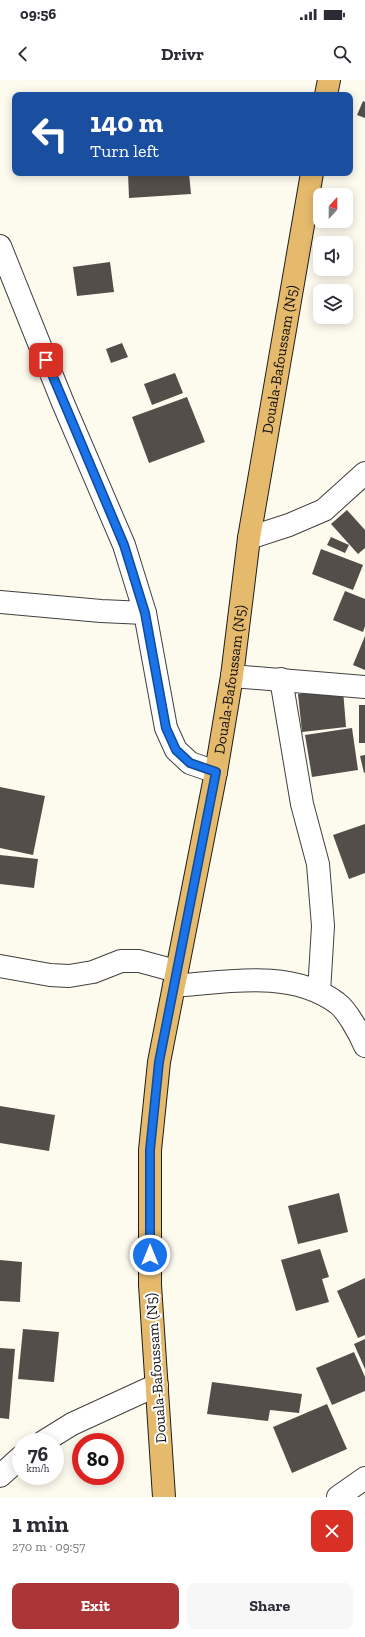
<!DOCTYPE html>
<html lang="en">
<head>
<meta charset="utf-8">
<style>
  body { margin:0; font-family:"Zilla Slab",serif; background:#f7f7f7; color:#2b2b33; height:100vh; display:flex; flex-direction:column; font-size:15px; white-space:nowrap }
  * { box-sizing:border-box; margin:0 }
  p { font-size:13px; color:#7c7c81 }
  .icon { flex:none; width:22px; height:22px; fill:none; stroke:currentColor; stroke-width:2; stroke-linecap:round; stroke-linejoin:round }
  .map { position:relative; height:1417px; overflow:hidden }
  .details { display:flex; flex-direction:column; background:#fff; flex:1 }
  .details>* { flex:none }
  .top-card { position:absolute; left:12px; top:12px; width:341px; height:84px; border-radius:8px; box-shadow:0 2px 10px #0003; background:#1a4fa0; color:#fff; overflow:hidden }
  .needle { width:26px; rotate:21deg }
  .buttons { position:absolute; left:313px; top:108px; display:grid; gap:8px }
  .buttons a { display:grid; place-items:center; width:40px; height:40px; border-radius:8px; background:#fff; box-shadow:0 2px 10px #0003; font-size:20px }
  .speed { position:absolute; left:12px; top:1353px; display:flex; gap:8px; font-size:20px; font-weight:700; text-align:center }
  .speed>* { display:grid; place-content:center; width:52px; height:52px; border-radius:50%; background:#fff; box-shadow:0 2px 10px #0003; line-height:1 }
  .speed small { font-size:10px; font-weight:400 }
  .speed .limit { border:6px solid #d22; background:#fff; color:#111 }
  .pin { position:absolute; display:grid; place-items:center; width:34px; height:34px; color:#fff; margin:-17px; border-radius:8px; box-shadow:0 2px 6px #0006 }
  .me { position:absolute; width:44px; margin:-22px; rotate:0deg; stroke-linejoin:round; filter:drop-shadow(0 0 3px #0008) }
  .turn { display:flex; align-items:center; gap:14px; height:84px; padding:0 12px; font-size:18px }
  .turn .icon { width:52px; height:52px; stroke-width:2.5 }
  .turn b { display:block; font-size:28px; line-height:34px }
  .round { display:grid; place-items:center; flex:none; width:42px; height:42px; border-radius:8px; background:#f7f7f7 }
  .overview { display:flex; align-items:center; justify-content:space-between; height:68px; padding:0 12px }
  h1 { font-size:24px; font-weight:800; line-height:30px }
  .cta { display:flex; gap:8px; margin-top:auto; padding:8px 12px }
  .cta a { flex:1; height:46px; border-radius:8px; background:#ac3537; color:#fff; font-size:16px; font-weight:800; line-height:46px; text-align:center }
  .cta a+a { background:#f7f7f7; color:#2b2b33 }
  .status { display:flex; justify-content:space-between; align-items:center; height:28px; padding:0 20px; background:#fff; direction:ltr }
  .status svg { height:11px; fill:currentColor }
  header { display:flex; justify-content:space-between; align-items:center; height:52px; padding:0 12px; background:#fff; font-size:18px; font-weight:800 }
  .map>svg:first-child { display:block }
</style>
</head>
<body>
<div class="status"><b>09:56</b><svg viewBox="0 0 49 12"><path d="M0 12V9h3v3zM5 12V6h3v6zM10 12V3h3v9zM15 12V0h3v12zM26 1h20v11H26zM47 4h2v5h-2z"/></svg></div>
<header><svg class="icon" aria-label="back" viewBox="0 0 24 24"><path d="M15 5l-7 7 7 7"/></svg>Drivr<svg class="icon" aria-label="search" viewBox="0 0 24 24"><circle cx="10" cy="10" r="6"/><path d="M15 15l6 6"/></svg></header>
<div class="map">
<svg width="365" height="1417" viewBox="0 0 365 1417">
  <rect width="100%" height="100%" fill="#fdfbee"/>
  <g fill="#544e4a">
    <path d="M363,21L365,22V38L357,35Z"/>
    <path d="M128,93H189L191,114L129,118Z"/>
    <path d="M110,182L114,212L77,216L73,187Z"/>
    <path d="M122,263L128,277L111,283L106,269Z"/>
    <path d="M175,293L183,313L152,325L144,304Z"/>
    <path d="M187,317L205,362L149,383L132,337Z"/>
    <path d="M347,430L365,450V468L358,474L331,444Z"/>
    <path d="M331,457L349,465L345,473L327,465Z"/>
    <path d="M321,469L363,485L353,510L312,494Z"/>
    <path d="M345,511L365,519V546L363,552L333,540Z"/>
    <path d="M365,556V590L353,585Z"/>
    <path d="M343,610L346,647L302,652L298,614Z"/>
    <rect x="359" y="625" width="6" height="38"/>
    <path d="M352,648L358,690L312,697L305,655Z"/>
    <path d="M365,675V692L364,693L360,676Z"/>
    <path d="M0,707L45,716L33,775L0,768Z"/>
    <path d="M365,744V793L349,799L333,755Z"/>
    <path d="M0,775L38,779L34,808L0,804Z"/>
    <path d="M0,1026L55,1035L49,1071L0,1063Z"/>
    <path d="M339,1113L348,1152L298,1164L288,1126Z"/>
    <path d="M320,1169L329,1197L322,1199L329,1222L296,1231L281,1180Z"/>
    <path d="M0,1180L22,1182L20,1222L0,1221Z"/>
    <path d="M365,1198V1255L358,1258L337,1211Z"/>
    <path d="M23,1249L59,1252L54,1302L18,1299Z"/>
    <path d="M365,1259V1289L354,1264Z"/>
    <path d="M0,1268L15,1269L9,1339L0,1338Z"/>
    <path d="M354,1272L365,1297V1311L332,1325L316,1288Z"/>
    <path d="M212,1302L302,1314L299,1333L270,1330L268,1341L207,1334Z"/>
    <path d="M327,1324L347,1369L292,1393L273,1347Z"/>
  </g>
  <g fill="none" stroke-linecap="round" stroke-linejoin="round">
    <g stroke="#404040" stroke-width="24">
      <g id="minor">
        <path d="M0,166L63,323L124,465L145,533L166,648L176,670L190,683L216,692"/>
        <path d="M249,458L289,445L324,430L365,393"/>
        <path d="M0,522L101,531L145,533"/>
        <path d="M232,596L365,607"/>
        <path d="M281,599L302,724L318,784L323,846L319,912"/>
        <path d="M0,886L50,895L69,896L93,892L121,881H139L176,891"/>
        <path d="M174,906C227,902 291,889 337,923C347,930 360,954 365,966"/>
        <path d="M43,1362L72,1344L157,1305"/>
        <path d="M0,1396L21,1377"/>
        <path d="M338,1417L365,1398"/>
      </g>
    </g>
    <g stroke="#1e1e1e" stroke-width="24">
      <g id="trunk">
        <path d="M326,15L329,0"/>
        <path id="s1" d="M164,1417L150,1205V1070L159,982L216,692L232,596L249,458L312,93"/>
      </g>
    </g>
    <use href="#minor" stroke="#fff" stroke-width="22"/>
    <use href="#trunk" stroke="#e6ba6c" stroke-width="22"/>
  </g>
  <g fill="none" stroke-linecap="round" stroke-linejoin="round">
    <g stroke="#114b97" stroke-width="10">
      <path id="route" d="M46,280L124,465L145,533L166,648L176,670L190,683L216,692L159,982L150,1070V1175"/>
    </g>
    <use href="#route" stroke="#1a73e8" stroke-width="7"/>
  </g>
  <g text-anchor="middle" stroke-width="4" stroke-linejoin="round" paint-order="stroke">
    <g font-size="15" fill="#0d0d0d" stroke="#fff">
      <text dy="5" stroke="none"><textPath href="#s1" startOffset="1149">Douala-Bafoussam (N5)</textPath></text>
      <text dy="5" stroke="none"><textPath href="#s1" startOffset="825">Douala-Bafoussam (N5)</textPath></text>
      <text transform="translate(156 1288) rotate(-94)" y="5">Douala-Bafoussam (N5)</text>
    </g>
  </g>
</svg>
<div class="buttons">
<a><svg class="needle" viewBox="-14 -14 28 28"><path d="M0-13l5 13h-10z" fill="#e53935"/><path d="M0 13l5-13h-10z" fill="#7c7c81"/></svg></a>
<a><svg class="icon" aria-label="sound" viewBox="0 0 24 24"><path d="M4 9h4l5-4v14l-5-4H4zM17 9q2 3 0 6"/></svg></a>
<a><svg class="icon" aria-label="layers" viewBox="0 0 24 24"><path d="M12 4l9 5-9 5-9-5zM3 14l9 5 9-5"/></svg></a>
</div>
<div class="speed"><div>76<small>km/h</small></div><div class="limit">80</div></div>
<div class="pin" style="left:46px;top:280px;background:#d93025"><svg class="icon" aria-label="arrive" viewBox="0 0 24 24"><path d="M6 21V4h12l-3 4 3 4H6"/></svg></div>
<svg class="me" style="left:150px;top:1175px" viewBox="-20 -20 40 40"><circle r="17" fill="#1a73e8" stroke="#fff" stroke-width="3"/><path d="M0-11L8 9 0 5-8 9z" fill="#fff"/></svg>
<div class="top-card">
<div class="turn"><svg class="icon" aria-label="left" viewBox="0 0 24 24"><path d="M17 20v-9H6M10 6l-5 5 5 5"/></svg><div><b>140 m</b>Turn left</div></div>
</div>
</div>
<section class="details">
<div class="overview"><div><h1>1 min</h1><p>270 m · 09:57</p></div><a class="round" style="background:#d93025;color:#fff"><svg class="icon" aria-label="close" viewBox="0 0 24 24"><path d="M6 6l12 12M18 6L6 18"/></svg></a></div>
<div class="cta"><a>Exit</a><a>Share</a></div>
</section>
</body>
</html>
